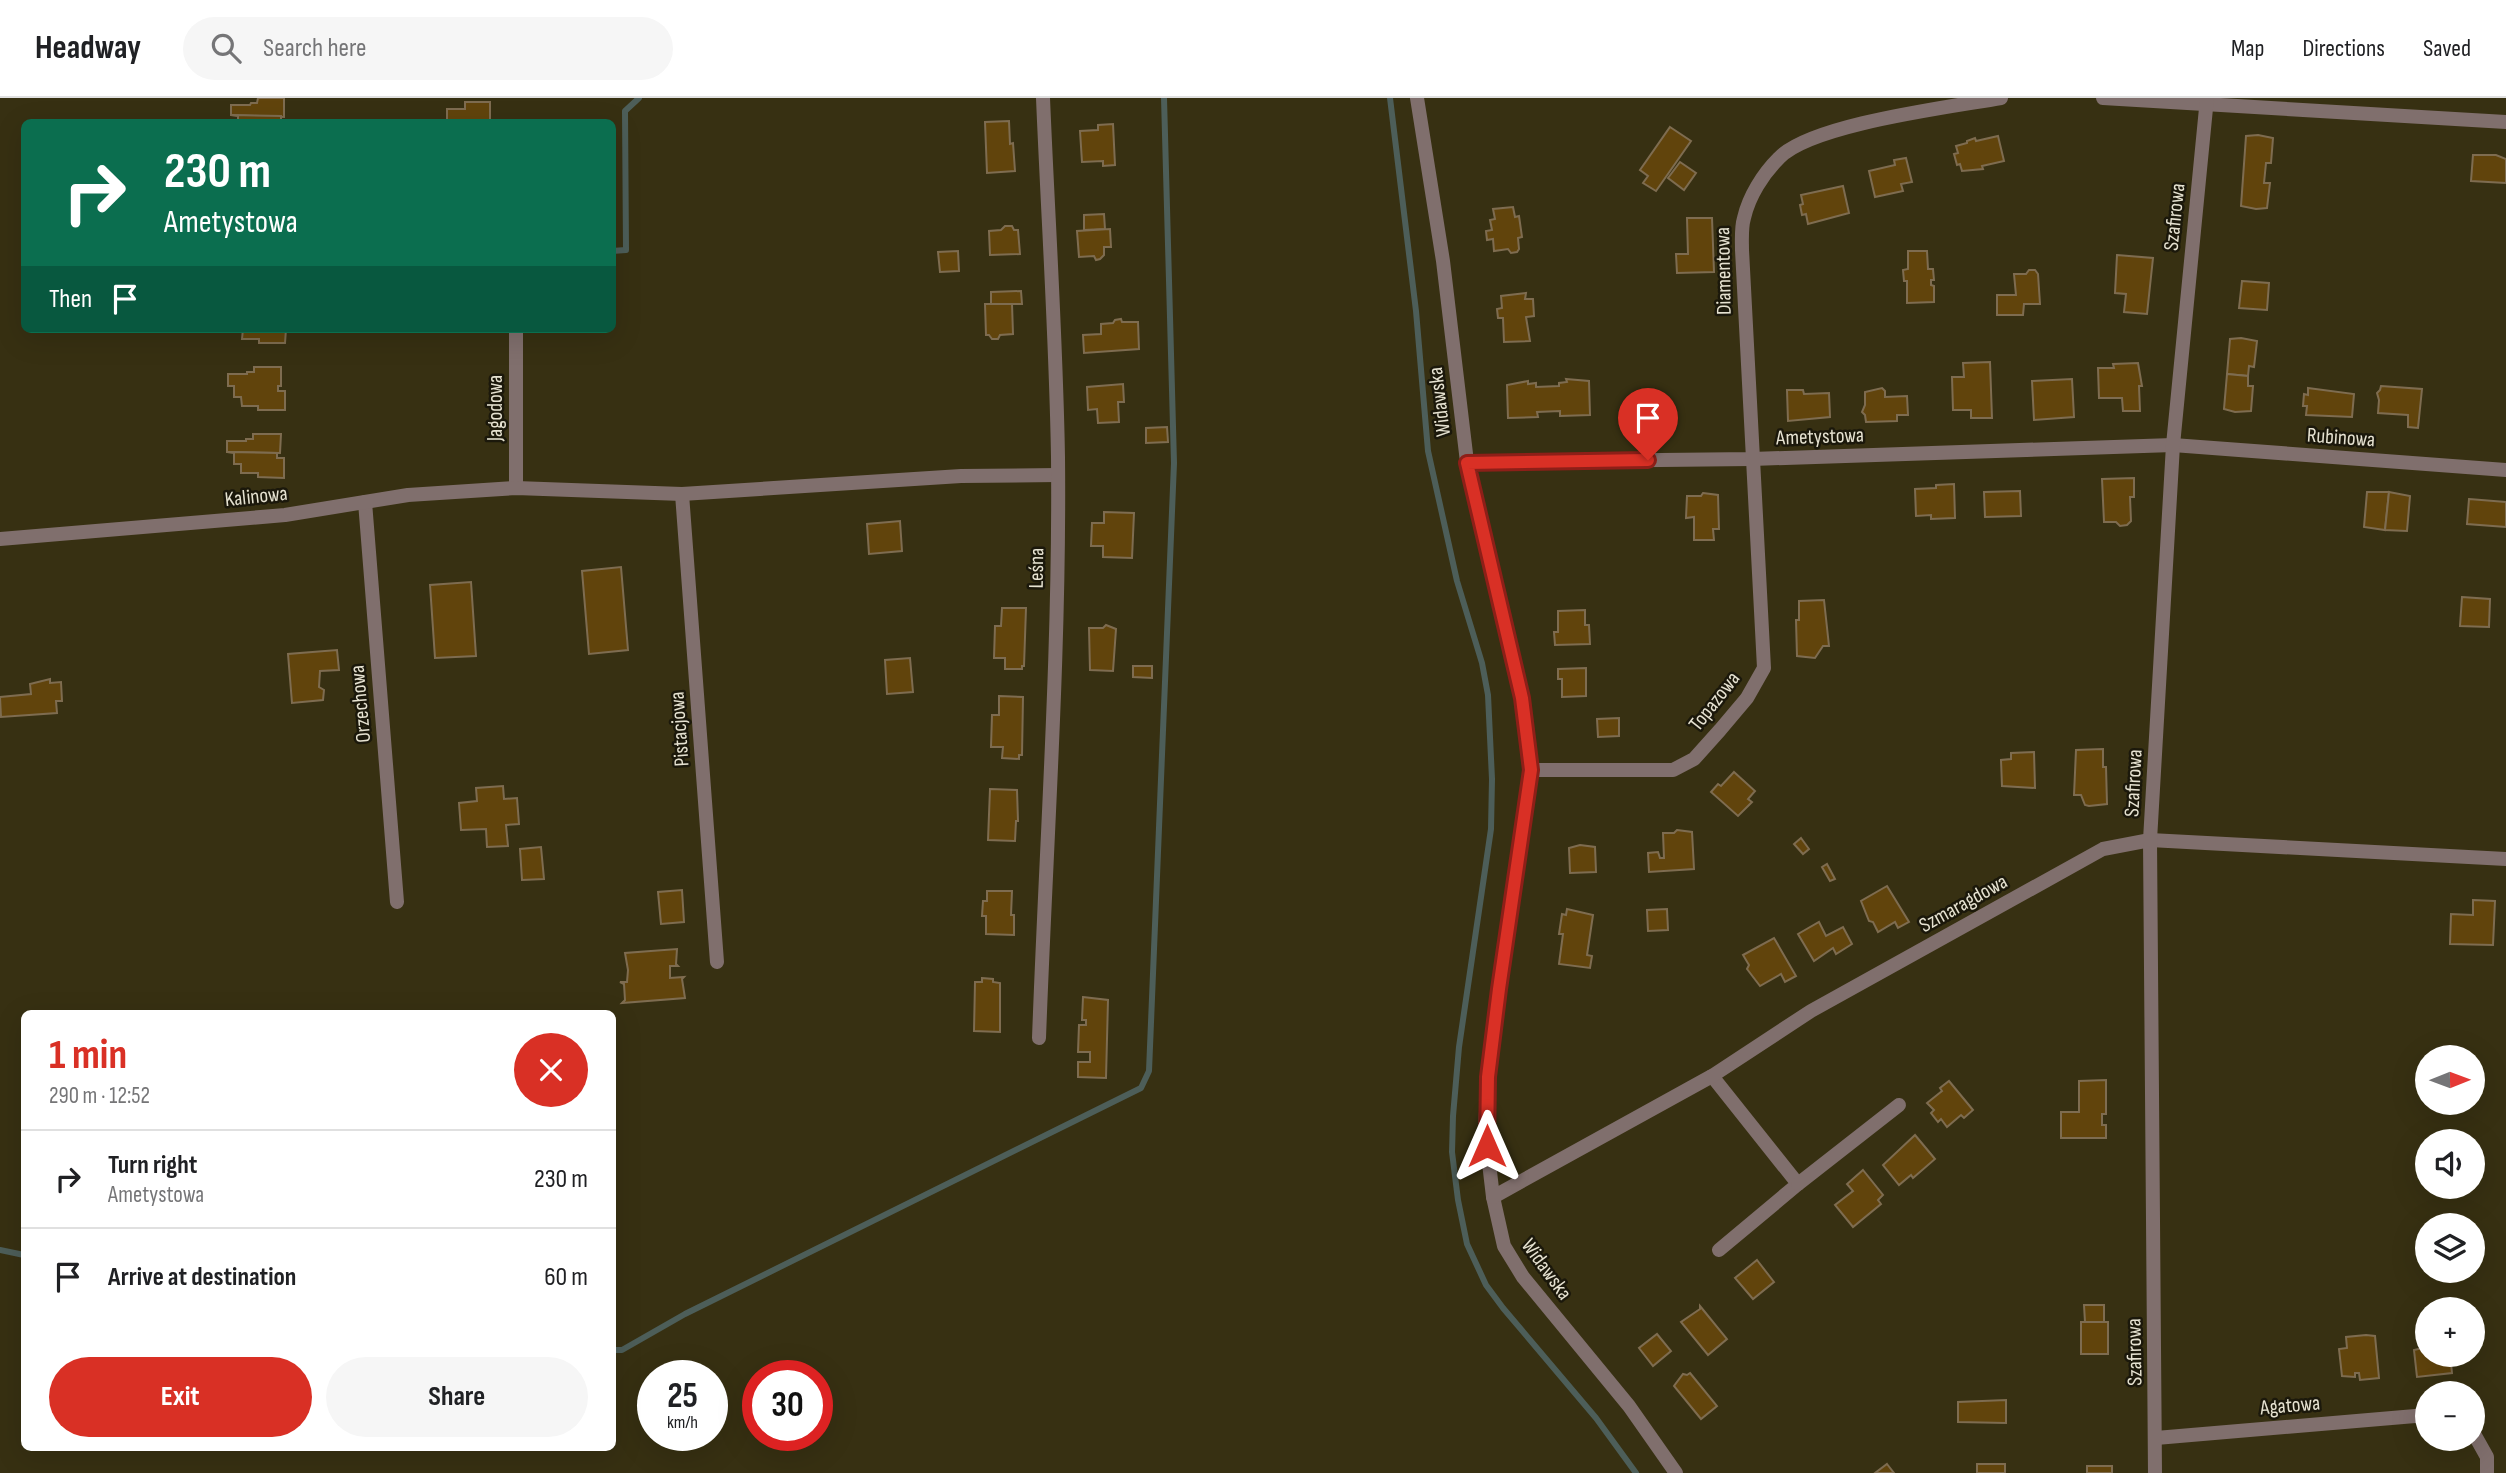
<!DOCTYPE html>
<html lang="en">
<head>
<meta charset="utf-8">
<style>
  body { margin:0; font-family:"Sofia Sans Condensed",sans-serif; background:#f6f6f6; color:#202124; height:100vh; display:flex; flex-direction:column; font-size:26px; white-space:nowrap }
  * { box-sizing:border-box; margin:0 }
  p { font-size:23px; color:#757577 }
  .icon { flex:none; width:38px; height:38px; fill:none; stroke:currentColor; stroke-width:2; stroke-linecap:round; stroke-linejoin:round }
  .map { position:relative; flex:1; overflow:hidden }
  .side { position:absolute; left:21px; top:912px; width:595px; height:441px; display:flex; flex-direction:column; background:#fff; border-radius:10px; box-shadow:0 7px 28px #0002 }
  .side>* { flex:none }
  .banner { position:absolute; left:21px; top:21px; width:595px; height:214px; border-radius:10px; box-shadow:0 7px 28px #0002; background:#0b6e4f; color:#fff; overflow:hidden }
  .needle { width:46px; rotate:89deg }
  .buttons { position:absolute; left:2415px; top:947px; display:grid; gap:14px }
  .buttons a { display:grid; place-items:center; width:70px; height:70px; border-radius:50%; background:#fff; box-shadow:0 7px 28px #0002; font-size:35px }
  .speed { position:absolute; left:637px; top:1262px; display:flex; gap:14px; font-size:35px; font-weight:700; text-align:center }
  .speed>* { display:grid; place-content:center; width:91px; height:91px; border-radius:50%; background:#fff; box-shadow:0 7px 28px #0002; line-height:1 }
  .speed small { font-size:18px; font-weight:400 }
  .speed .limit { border:10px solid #d22; background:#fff; color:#111 }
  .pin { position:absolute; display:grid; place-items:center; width:60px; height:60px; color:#fff; margin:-72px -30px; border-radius:50% 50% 50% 0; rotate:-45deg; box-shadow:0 0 7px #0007 }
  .pin .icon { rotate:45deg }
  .me { position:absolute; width:77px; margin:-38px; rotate:0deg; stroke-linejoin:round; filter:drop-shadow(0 0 5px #0008) }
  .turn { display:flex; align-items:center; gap:24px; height:147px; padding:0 28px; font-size:32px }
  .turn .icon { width:91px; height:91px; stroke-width:2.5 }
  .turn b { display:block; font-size:49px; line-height:60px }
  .then { display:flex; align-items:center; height:66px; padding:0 28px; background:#0003; gap:14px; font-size:26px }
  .round { display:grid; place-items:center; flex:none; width:74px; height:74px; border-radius:37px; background:#f6f6f6 }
  .summary { display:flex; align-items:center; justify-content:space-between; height:119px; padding:0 28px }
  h1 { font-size:42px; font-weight:700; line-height:52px; color:#d93025 }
  .button { display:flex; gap:14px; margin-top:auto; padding:14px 28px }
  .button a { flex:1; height:80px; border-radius:42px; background:#d93025; color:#fff; font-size:28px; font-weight:700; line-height:80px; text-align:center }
  .button a+a { background:#f6f6f6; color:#202124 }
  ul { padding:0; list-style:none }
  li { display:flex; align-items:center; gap:21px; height:98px; padding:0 28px; border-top:2px solid #e0e0e0 }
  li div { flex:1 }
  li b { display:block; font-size:26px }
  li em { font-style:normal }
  header { display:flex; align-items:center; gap:42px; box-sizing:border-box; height:98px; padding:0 35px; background:#fff; border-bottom:2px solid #e0e0e0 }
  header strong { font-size:33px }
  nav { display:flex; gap:38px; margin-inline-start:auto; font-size:24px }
  .search { width:490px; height:63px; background:#f6f6f6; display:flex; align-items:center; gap:18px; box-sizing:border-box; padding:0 24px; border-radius:38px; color:#757577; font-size:26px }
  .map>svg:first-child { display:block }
</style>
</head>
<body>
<header>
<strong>Headway</strong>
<div class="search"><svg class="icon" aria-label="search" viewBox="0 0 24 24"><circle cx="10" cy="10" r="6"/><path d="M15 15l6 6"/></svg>Search here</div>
<nav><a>Map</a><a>Directions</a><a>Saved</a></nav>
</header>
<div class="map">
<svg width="2506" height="1375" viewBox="0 0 2506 1375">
  <rect width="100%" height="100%" fill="#373012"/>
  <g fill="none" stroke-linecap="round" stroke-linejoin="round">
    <g stroke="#4d5e59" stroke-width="6">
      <path d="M1390,0L1416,213L1428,353L1457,483L1482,565L1488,597L1492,681L1491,731L1459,949L1453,1018L1452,1054L1458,1102L1467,1146L1486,1187L1503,1210L1596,1320L1636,1375"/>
      <path d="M612,153L626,152L625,13L639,0"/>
      <path d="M0,1152L24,1157"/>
      <path d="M612,1252H622L685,1216L1141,990L1149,973L1174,365L1164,0"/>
    </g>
  </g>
  <g fill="#61440c" stroke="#7e6c50" stroke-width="2">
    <path d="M258,0H284V19L231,17V7H250L251,5H257Z"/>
    <path d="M465,4H490V23L452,24L447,23V11H465Z"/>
    <path d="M231,17L281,18V23L288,24H238V18Z"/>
    <path d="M1009,23L1010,46L1013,45L1015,73L987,75L985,24Z"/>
    <path d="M1113,26L1115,67L1103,68V63L1082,64L1080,33L1098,32V27Z"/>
    <path d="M1670,29L1691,43L1656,93L1643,85L1648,78L1640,72Z"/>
    <path d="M2258,37L2273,40L2271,65H2266L2264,85H2270L2267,110L2256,111L2241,108L2246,38Z"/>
    <path d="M1998,38L2004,63L1982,68L1983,71L1962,73L1960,66L1957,67L1954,56L1958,55L1956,48L1967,45V43L1975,40L1976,43Z"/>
    <path d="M2473,57H2496L2506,61V85L2471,83Z"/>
    <path d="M1906,60L1912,84L1901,86L1903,93L1875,99L1869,73L1895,67L1894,62Z"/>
    <path d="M1680,64L1696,75L1684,92L1668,80Z"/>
    <path d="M1843,88L1849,115L1808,126L1806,116L1802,117L1800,107L1803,106L1801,97Z"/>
    <path d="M1513,109L1515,119L1519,118L1522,139L1518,140L1519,151L1517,154L1511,155L1508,151L1494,153L1493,141L1487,142L1486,133L1492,132L1490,122L1495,121L1493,111Z"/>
    <path d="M1104,116L1105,131L1084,132V117Z"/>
    <path d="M1687,120H1712L1714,174L1677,175L1676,156H1688Z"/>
    <path d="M1005,128H1012L1014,132H1018L1020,156L990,157L989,133L1001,132Z"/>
    <path d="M1110,131L1111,149H1104V157L1100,161L1096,162L1094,158L1079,159L1077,133Z"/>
    <path d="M958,153L959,173L940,174L938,154Z"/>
    <path d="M1908,153H1927L1928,171H1933L1934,182H1931V187L1934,188V204L1907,205V183H1904L1903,172L1908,171Z"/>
    <path d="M2117,157L2153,160L2147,216L2124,214L2126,196L2115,195Z"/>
    <path d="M2029,172H2035L2038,176L2040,206H2024L2023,217H1997V197H2016L2014,176H2026Z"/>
    <path d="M2242,183L2269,185L2267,212L2239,210Z"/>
    <path d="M1021,193L1022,206H991V194Z"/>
    <path d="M1526,195L1525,201H1533L1534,218L1526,219L1530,243L1504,244L1503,220H1498L1497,211L1502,210L1501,198Z"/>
    <path d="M985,206H1012L1013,236L1000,237L998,241H992L989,237H986Z"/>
    <path d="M1121,221L1122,224H1138L1139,251L1084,255L1083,237L1101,236V226L1113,225L1115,222Z"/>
    <path d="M235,231H286L285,245H259V241H242L243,231Z"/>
    <path d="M2241,240L2257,243L2254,269L2249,268L2248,278L2227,276L2230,241Z"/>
    <path d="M1990,264L1992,320H1971V312H1953L1952,279H1964L1963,265Z"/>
    <path d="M2138,265L2142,288H2139L2140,313H2123L2122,300H2099L2098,270H2114L2113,266Z"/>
    <path d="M254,269H281V288H278V293H285V312H258V308H242L241,299H234V288H228V276H247V274H254Z"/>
    <path d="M2227,276L2248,278V288H2253L2251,313L2235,314L2224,311Z"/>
    <path d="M1566,281L1589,283L1590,317L1560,318V313L1537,314L1538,319L1508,320L1507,287L1528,283V286L1536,285V289L1559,288V285L1567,284Z"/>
    <path d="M2072,281L2074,319L2034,322L2032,283Z"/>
    <path d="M1123,286L1124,304H1118L1119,324L1098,325L1097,311L1088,312L1087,289Z"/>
    <path d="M2381,288L2422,291L2418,330L2408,329V317L2378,315L2379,302L2377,295L2380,292Z"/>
    <path d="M1882,290L1885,293V299L1907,298L1908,317H1897V323L1866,324L1865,317L1862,314L1865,307V294Z"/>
    <path d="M2308,290L2354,296L2352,319L2306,317L2307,308H2303L2304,296L2308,297Z"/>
    <path d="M1787,292H1803L1804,296L1829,295L1830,319L1788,323Z"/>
    <path d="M1167,329L1168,344L1146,345V330Z"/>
    <path d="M253,336H281L280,355L227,354V343H246V341H253Z"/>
    <path d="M227,354L277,355V360H284V380L258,379V375H241V366H234V355Z"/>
    <path d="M2134,380V399H2130L2131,423L2127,427L2120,428L2116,424H2104L2102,381Z"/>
    <path d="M1954,386L1955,420L1931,421V417L1916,418L1915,391L1936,390V387Z"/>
    <path d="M2020,393L2021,418L1985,419L1984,394Z"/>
    <path d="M2367,394H2389L2385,432L2364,429Z"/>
    <path d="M2389,394L2410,398L2407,433L2385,432Z"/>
    <path d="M1703,395L1718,397L1719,431H1713L1714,442H1694V419L1686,420L1687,398H1701Z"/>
    <path d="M2469,401L2506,404V429L2467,426Z"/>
    <path d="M1104,414L1134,415L1132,460L1103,459V448H1091L1092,425H1104Z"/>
    <path d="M900,423L902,453L869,456L867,426Z"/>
    <path d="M621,469L628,552L589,556L582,473Z"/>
    <path d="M471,484L476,558L435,560L430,487Z"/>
    <path d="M2462,499L2490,501L2489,529L2460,528Z"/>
    <path d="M1824,502L1829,548H1823L1815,560L1797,558L1796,522H1799V503Z"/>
    <path d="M1002,510H1026L1024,568H1022V571H1005V560H994L995,528H1001Z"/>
    <path d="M1585,512V527H1589L1590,546L1555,547L1554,534H1558V513Z"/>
    <path d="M1106,527L1116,531L1113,573L1090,572L1089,530H1103Z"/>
    <path d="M337,552L339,572L320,573L319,589L324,592L323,602L292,605L288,556Z"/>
    <path d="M910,560L913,594L887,596L885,562Z"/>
    <path d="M1133,568H1152V580L1133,579Z"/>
    <path d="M1586,570V598L1562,599V581H1558V571Z"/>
    <path d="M50,581V585L61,584L62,603H56L57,615L1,619L0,599L31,596L30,586Z"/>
    <path d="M999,598L1023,599L1022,657H1019V661L1002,660L1003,649H991L992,617H999Z"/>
    <path d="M1619,620V638L1598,639L1597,621Z"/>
    <path d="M2103,651V669H2106L2107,706L2089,708L2085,707L2081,697H2074L2076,652Z"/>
    <path d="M2034,654L2035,690L2002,688L2001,662L2011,661V655Z"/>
    <path d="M1734,674L1755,693L1748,701L1752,704L1738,718L1711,694L1718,686L1721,688Z"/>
    <path d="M503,688L504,701L517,700L519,726L506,727L508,748L487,749L486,731L461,732L459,705L477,703L476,690Z"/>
    <path d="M990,691L1017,692L1018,723H1016L1015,743L988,742Z"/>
    <path d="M1677,732L1692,734L1694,771L1649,774L1648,755L1658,754L1660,760H1664L1663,735H1674Z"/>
    <path d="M1801,740L1809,751L1803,756L1794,746Z"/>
    <path d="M1580,747L1595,749L1596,774L1570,775L1569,750Z"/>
    <path d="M541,749L544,781L522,782L520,751Z"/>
    <path d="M1827,766L1835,781L1830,783L1822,769Z"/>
    <path d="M1887,788L1909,824L1898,830L1895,824L1878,834L1873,824L1869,823L1861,803Z"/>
    <path d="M682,792L684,824L661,826L658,794Z"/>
    <path d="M987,793H1012L1011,817H1014V837L986,836V818H982L983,803H987Z"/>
    <path d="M2473,802L2495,803L2493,847L2450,846L2451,816L2473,817Z"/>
    <path d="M1567,811L1593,817L1587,857L1592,858L1590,870L1559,866L1563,836H1559L1562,816L1566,817Z"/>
    <path d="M1667,811L1668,832L1648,833L1647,812Z"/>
    <path d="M1819,824L1826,838L1843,829L1852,846L1836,856L1833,850L1814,863L1798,836Z"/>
    <path d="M1774,840L1796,878L1785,884L1781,876L1760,888L1747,871L1749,867L1743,857Z"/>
    <path d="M677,851L676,866L678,868H670V880L684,879L682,881L685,900L622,905L625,902L624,886L620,884H627L628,872L625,855Z"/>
    <path d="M982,880L993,881V884L1000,885V934L974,933L975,884H982Z"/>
    <path d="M1083,899L1108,902L1106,980L1078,979V964H1090V954H1078L1079,927H1086V922H1082Z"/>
    <path d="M2106,982V1016H2102V1027H2106V1040H2061V1014H2079V983Z"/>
    <path d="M1949,983L1973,1012L1964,1020L1961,1017L1947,1029L1941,1021L1938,1024L1931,1015L1934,1012L1927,1005L1942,993L1940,990Z"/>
    <path d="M1915,1037L1935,1061L1913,1080L1911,1077L1899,1087L1883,1067Z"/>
    <path d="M1863,1072L1883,1097L1878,1102L1881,1106L1853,1129L1835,1107L1853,1093L1847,1086Z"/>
    <path d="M1757,1162L1774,1184L1753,1201L1735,1180Z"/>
    <path d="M2084,1207H2104V1224H2085Z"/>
    <path d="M1700,1208L1727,1241L1708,1257L1681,1224L1700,1211Z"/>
    <rect x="2081" y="1224" width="27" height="32"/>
    <path d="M1657,1236L1671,1253L1653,1268L1639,1250Z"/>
    <path d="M2366,1237L2375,1238L2379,1280L2360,1282L2359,1275H2355V1279L2342,1278L2339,1251L2347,1250L2346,1239Z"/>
    <path d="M2427,1249V1256H2450L2452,1275L2417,1279L2414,1252Z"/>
    <path d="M1690,1275L1717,1308L1701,1321L1674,1288L1683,1276L1687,1277Z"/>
    <path d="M2006,1302V1325L1958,1324V1304Z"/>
    <path d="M1887,1366L1894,1375H1875Z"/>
    <rect x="1977" y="1366" width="28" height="9"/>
    <rect x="2087" y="1368" width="25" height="7"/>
  </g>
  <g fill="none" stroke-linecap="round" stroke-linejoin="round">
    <g stroke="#806f6d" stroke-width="14">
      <path d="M1417,0L1443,163L1467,364L1522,600L1531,672L1499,891L1488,979L1485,1031L1493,1099L1504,1148L1523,1179L1629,1308L1676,1375"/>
      <path d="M2103,0L2506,24"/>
      <path d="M1467,364L1752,361L2173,347L2506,372"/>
      <path d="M516,390V231"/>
      <path d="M682,396L717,864"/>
      <path d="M365,404L397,804"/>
      <path d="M0,441L285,417L408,397L516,390L682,396L961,378L1058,377"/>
      <path d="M1531,672H1673L1694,661L1720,632L1747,600L1764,570L1742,152C1742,142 1741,130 1744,120C1749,98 1763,76 1779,60C1811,26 1951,9 2001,0"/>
      <path d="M1039,940C1046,747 1060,553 1058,359C1056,239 1048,120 1043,0"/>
      <path d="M1712,978L1798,1086L1719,1152"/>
      <path d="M1798,1086L1899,1007"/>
      <path d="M1493,1099L1712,978L1811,913L2103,751L2150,742L2506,761"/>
      <path d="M2473,1334L2487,1359V1375"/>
      <path d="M2156,1340L2427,1317"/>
      <path d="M2155,1375L2150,742L2173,347L2207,0"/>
    </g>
  </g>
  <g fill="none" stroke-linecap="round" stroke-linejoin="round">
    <g stroke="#8d1f18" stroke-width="18">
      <path id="route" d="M1487,1048L1488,979L1499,891L1531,672L1522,600L1467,365L1648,362"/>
    </g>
    <use href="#route" stroke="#d93025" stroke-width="12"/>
  </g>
  <g text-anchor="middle" stroke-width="5" stroke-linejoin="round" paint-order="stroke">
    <g font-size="21" fill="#e6e2d1" stroke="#1b180b">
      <text transform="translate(2174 119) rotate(-84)" y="7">Szafirowa</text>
      <text transform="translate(1723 173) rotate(-91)" y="7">Diamentowa</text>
      <text transform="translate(1439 304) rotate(-97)" y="7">Widawska</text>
      <text transform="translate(495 310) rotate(-90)" y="7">Jagodowa</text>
      <text transform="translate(1820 338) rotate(-2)" y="7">Ametystowa</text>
      <text transform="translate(2341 339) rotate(4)" y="7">Rubinowa</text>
      <text transform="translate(256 398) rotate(-6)" y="7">Kalinowa</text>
      <text transform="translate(1036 470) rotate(-89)" y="7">Leśna</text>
      <text transform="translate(1714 603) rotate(-52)" y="7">Topazowa</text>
      <text transform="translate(360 606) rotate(-95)" y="7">Orzechowa</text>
      <text transform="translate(679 631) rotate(-94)" y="7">Pistacjowa</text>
      <text transform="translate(2133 685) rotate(-87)" y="7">Szafirowa</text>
      <text transform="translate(1963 805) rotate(-29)" y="7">Szmaragdowa</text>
      <text transform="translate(1547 1171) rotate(54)" y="7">Widawska</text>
      <text transform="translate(2134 1254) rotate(-91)" y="7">Szafirowa</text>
      <text transform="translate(2290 1307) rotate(-5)" y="7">Agatowa</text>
    </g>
  </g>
</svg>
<div class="buttons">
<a><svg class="needle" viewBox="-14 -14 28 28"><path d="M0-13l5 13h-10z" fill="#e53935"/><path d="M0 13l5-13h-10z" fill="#757577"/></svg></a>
<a><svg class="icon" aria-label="sound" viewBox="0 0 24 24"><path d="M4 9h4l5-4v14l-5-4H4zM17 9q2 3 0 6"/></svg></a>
<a><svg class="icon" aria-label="layers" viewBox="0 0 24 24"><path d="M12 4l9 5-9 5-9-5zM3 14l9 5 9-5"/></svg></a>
<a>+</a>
<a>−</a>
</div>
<div class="speed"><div>25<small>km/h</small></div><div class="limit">30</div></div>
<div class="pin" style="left:1648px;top:362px;background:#d93025"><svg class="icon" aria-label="arrive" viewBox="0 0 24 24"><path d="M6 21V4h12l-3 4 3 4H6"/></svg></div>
<svg class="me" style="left:1487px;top:1048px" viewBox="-20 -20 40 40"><path d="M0-17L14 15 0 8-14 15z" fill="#d93025" stroke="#fff" stroke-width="4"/></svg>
<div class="banner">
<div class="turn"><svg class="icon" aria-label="right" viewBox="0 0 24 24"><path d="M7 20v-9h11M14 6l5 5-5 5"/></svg><div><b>230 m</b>Ametystowa</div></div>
<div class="then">Then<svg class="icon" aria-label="arrive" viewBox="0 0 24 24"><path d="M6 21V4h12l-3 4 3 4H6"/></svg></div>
</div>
<section class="side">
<div class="summary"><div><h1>1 min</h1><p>290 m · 12:52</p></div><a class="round" style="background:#d93025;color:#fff"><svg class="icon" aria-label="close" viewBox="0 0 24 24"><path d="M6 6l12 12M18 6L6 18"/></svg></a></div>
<ul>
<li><svg class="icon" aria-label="right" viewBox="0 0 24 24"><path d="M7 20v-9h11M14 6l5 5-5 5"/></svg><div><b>Turn right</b><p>Ametystowa</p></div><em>230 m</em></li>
<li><svg class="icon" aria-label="arrive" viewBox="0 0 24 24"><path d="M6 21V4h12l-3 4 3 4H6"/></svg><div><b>Arrive at destination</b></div><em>60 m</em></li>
</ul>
<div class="button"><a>Exit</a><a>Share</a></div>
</section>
</div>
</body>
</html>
